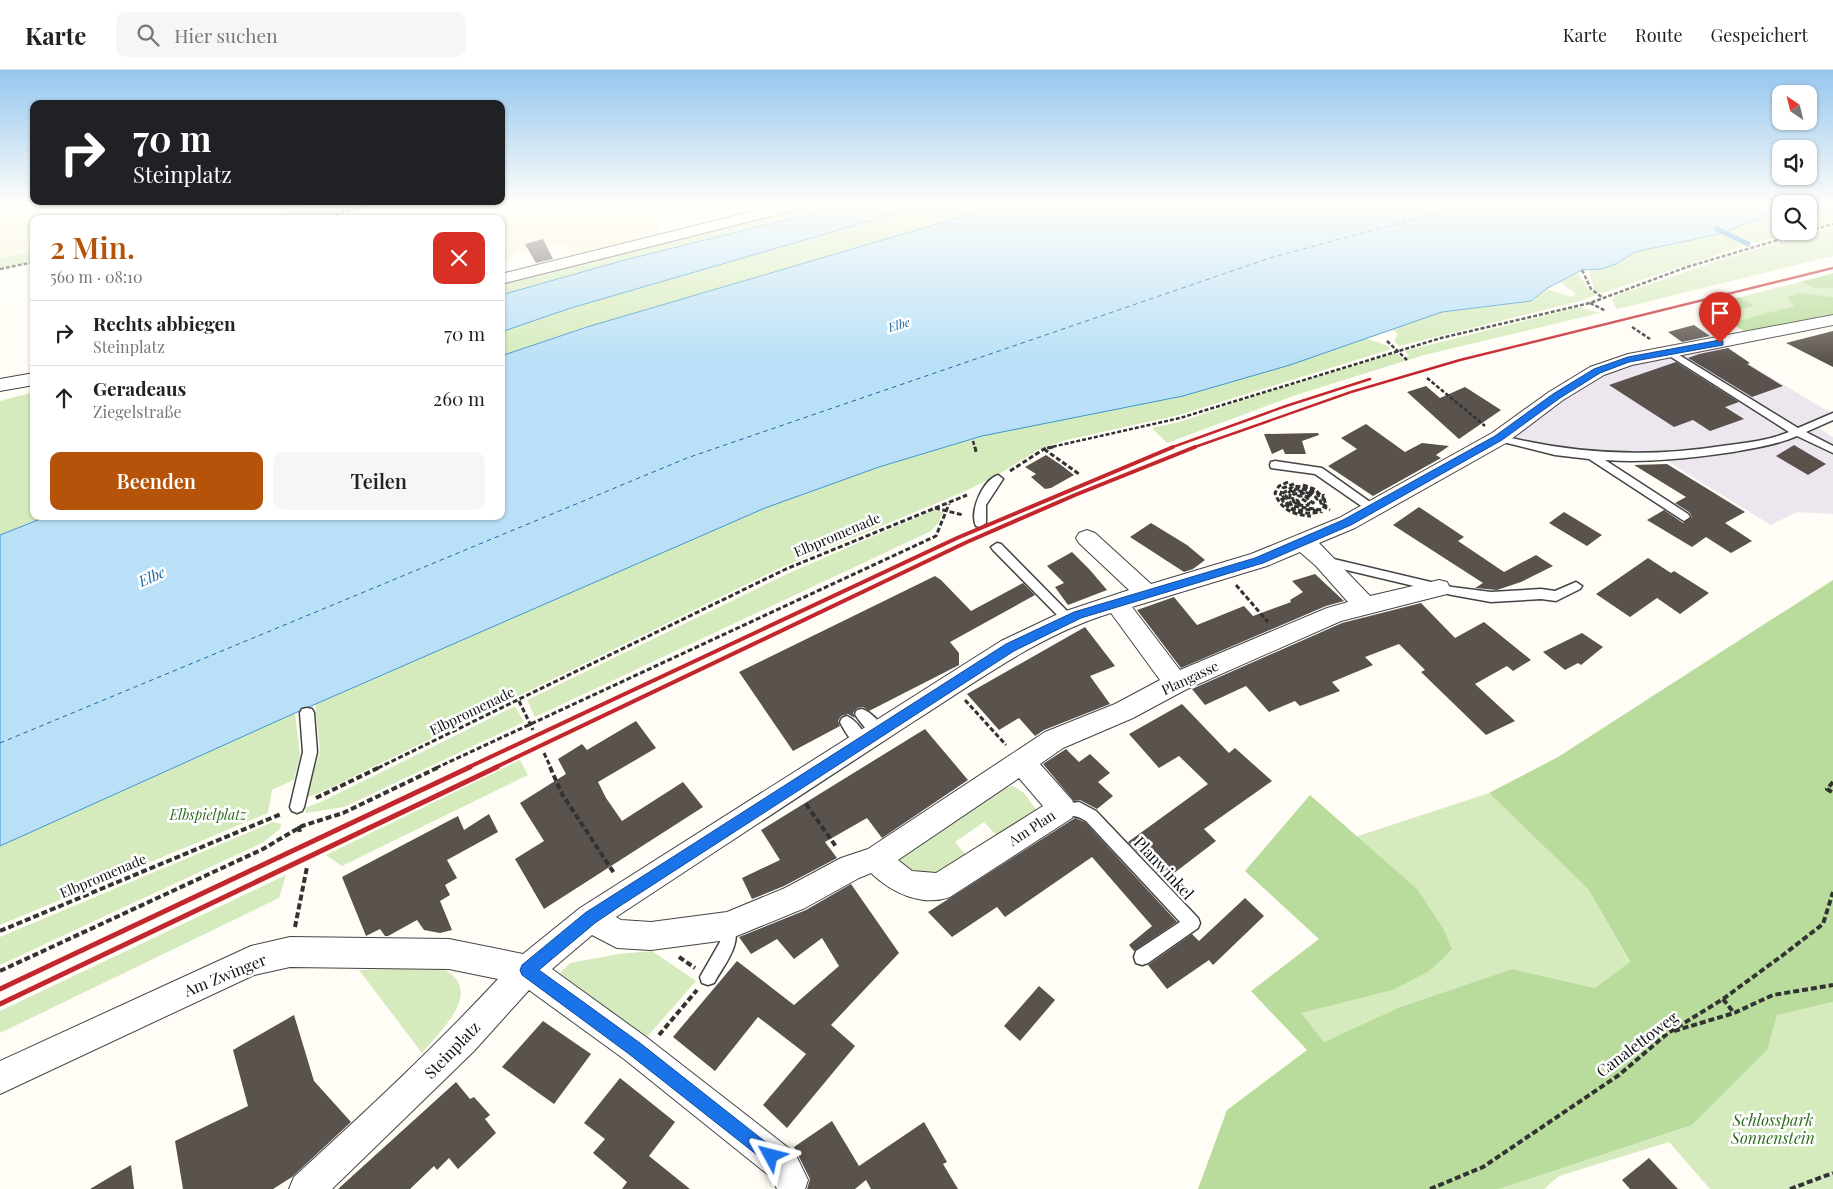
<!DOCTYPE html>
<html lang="de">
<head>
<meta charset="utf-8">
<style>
  body { margin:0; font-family:"Playfair Display",serif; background:#f6f6f6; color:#222; height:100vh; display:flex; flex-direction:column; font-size:19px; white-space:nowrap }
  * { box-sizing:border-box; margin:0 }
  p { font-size:16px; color:#767676 }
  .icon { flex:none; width:28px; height:28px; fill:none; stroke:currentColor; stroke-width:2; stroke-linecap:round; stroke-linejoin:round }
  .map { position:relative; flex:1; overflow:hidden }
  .drawer { position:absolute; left:30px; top:145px; width:475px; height:305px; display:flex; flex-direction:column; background:#fff; border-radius:10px; box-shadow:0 1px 4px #0004 }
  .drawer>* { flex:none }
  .guide { position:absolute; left:30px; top:30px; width:475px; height:105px; border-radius:10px; box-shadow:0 1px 4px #0004; background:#202124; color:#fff; overflow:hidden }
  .needle { width:32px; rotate:325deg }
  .tools { position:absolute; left:1772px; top:15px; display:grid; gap:10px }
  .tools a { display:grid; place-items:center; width:45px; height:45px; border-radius:10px; background:#fff; box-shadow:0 1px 4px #0004; font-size:25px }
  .pin { position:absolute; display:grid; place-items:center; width:42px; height:42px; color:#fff; margin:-51px -21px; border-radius:50% 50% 50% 0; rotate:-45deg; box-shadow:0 0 5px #0007 }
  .pin .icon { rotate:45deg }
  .me { position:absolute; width:55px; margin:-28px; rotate:308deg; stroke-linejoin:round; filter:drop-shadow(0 0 4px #0008) }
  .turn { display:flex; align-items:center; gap:18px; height:105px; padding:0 20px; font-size:22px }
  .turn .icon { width:65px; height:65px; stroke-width:2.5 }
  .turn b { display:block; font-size:35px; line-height:42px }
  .round { display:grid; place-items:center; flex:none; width:52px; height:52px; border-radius:10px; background:#f6f6f6 }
  .overview { display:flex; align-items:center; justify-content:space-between; height:85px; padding:0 20px }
  h1 { font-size:30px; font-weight:600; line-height:38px; color:#b45309 }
  .primary-button { display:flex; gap:10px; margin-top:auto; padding:10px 20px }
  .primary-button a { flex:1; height:58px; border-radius:10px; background:#b45309; color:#fff; font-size:20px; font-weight:600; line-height:58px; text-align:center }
  .primary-button a+a { background:#f6f6f6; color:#222 }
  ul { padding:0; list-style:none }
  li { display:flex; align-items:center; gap:15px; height:65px; padding:0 20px; border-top:1px solid #e0e0e0 }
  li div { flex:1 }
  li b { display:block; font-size:19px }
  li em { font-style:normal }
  header { display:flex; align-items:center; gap:30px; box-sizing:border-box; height:70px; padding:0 25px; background:#fff; border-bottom:1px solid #e0e0e0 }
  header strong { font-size:24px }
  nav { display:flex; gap:28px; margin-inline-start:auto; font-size:18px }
  .search { width:350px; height:45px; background:#f6f6f6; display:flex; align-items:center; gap:12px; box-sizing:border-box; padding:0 18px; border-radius:10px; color:#767676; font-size:19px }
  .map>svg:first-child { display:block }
</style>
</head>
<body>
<header>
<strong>Karte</strong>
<div class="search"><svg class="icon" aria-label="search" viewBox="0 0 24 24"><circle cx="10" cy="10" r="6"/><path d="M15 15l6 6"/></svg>Hier suchen</div>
<nav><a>Karte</a><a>Route</a><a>Gespeichert</a></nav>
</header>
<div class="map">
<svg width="1833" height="1119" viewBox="0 0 1833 1119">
  <rect width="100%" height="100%" fill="#fffdf5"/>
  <path fill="#eee6ef" d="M1720,277L1833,344V351L1819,358L1833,367V444L1797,442L1771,455L1657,385L1587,384L1510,366L1596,307L1634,295Z"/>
  <g fill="#f6f3d4">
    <path d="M0,135H323L250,149H34V182L0,188Z"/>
    <path d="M476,135H645L663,162L571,185L565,172L514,183L515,189L501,191V149H456L454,141Z"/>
  </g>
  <g fill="#d5ebbd">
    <path d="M323,135H363L311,149H250Z"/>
    <path d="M812,135H846L621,191L501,225V217L513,209Z"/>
    <path d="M909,135H937L939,138L949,135H1002L587,257L501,286V262L571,238L911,138Z"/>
    <path d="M1833,135V152L1809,159V136Z"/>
    <path d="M1781,142V161H1799L1755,173L1726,161L1763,147Z"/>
    <path d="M1833,157V186L1617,239L1612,230L1615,226L1729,187Z"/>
    <path d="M1721,163L1744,176L1599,224L1594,219L1589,199C1616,199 1615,189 1636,182C1663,172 1693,172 1721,163Z"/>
    <path d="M34,182V191L0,198V188Z"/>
    <path d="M1578,203L1588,219L1596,225L1580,231L1399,276L1394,271L1398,264L1392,259L1442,242L1531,231L1546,219L1572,227L1576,224L1560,212Z"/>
    <path d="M1800,212L1813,218H1833V227L1820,226L1795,236L1730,253L1717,245L1753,236L1740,227Z"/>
    <path d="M1579,237L1600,243L1424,285L1296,325L1167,373L1152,358L1183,351L1249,328L1396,283L1402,288L1409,286L1405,281Z"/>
    <path d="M1366,268C1375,273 1383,272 1391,279L1179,345L1066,370L1040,379L994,407L961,423L782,497L328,719L306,728L320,681L315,634L765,438L879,397L982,366L1290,295Z"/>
    <path d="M34,322V446H48L0,465V331Z"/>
    <path d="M934,440L943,442L939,452L931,461L535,647L527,630L787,504Z"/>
    <path d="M515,636L524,652L344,737L306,743L305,738L323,731Z"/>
    <path d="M295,643L300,685L294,710L272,720L268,743L0,855V776Z"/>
    <path d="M520,690L528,705L342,796L326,785Z"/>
    <path d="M1013,716L1024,723L1037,741L998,767L984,752L955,772L968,788L931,811L899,798L898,788L1002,719Z"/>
    <path d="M1489,723L1588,819L1630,893L1595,918L1512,899L1400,937L1324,972L1300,943L1393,920L1452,881C1431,825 1399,804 1355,767Z"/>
    <path d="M273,752L281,754L280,759L262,773L0,895V867Z"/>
    <path d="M286,805L279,828L0,963V941Z"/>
    <path d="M652,881L696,911L646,968L560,903L570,893L619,884Z"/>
    <path d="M441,898C487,919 441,960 422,983L359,900Z"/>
    <path d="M1833,932V1119H1710L1669,1072L1559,1106L1544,1119H1499L1692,1055L1773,960L1776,945Z"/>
  </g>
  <g fill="#b9dc9c">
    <path d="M1833,203V218H1813L1800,212Z"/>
    <path d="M1800,223L1833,227V246L1744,261L1730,253L1794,236L1787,227Z"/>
    <path d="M1740,227L1754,236L1717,245L1703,236Z"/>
    <path d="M1833,510V932L1777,945L1767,980L1692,1055L1499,1119H1198L1227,1040L1307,980L1251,921L1319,869L1245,801L1310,725L1418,820L1444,860L1452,880L1429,901L1393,920L1301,943L1324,972L1400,937L1512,899L1595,918L1630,892L1588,819L1489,723L1558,687Z"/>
  </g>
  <g fill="#b9e0f7" stroke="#3f96cf">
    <path d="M846,135H909L911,139L571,238L501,262V225L621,191Z"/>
    <path d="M1002,135H1781V142L1763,147L1719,164L1635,182L1616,194L1602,199L1582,200L1546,219L1531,231L1442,242L1290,295L1183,326L982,366L879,397L765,438L295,643L0,776V465L48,446H501V286L587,257Z"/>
  </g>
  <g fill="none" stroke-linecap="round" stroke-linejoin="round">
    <path stroke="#3f96cf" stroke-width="5" d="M1717,159L1748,174"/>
    <path stroke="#1768a6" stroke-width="1" stroke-dasharray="4.5 4" stroke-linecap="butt" d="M0,673L687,388L1270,188L1466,135"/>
  </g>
  <g fill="#5a524d">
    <path d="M543,169L553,189L536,193L525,174Z"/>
    <path d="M1694,255L1710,266L1682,272L1668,262Z"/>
    <path d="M1833,261V297L1786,273Z"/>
    <path d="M1728,278L1750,293L1747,294L1783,316L1752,327L1688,288L1699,284Z"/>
    <path d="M1676,292L1739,332L1725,337L1744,349L1710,361L1693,350L1674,357L1609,315Z"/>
    <path d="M1426,316L1440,328L1465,317L1501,340L1459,369L1407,322Z"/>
    <path d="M1366,354L1405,382L1422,373L1449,376L1436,385L1441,388L1373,426L1328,396L1357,379L1341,368Z"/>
    <path d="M1318,363L1319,365L1302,371L1306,384H1285L1283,379L1272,384L1264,364Z"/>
    <path d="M1794,375L1826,394L1808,405L1776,386Z"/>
    <path d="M1046,385L1061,395L1074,405L1051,418L1045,419L1031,407L1036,404L1025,397Z"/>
    <path d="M1667,394L1745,442L1725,453L1752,471L1731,483L1706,467L1692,477L1647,450L1664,440L1683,453L1692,447L1689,442L1675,433L1686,427L1634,395Z"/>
    <path d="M1419,437L1464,467L1458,471L1504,502L1536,485L1553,496L1521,512L1497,520L1475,518L1483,513L1393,455Z"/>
    <path d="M1564,442L1602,465L1587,476L1549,453Z"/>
    <path d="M1151,453L1187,475L1205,490L1193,499L1184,502L1130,467Z"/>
    <path d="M1072,482L1090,500L1107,520L1068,535L1055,517L1064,513L1047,496Z"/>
    <path d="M1648,488L1671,503L1674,501L1709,523L1680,544L1657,528L1630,547L1596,524Z"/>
    <path d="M1315,504L1344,531L1326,536L1181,598L1137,540L1174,527L1197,555L1244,536L1253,546L1291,532L1290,530L1303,522L1292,511Z"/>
    <path d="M935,506L941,510L971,541L1023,513L1035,525L950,572L959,583V595L869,641L863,637L857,638L853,643L855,648L848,644L841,646L838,651L840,656L793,681L739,602Z"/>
    <path d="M1421,533L1455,568L1484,552L1531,590L1513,601L1507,596L1475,614L1515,651L1486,665L1421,602L1425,600L1399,574L1365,587L1373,595L1332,612L1340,621L1300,636L1295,631L1269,642L1246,616L1205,635L1192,619L1342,553Z"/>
    <path d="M1085,557L1115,596L1090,606L1110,634L1044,660L1035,666L1019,648L999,660L967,624Z"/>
    <path d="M1582,563L1603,577L1581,595L1578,593L1565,600L1543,582Z"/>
    <path d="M1182,634L1229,683L1235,678L1272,711L1204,759L1216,771L1165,810L1128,772L1208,714L1179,686L1159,698L1129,664Z"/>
    <path d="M636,651L656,678L598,712L606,728L622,751L683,712L703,737L544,839L515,789L544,771L520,733L566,704L558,689L582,674L587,680Z"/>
    <path d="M925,659L968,710L882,768L867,748L825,772L837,788L784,816L752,829L742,808L780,790L761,760Z"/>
    <path d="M1066,679L1079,692L1090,684L1110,703L1098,712L1113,726L1097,739L1080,730L1074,731L1043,694Z"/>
    <path d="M489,744L498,762L447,790L457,808L445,815L450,825L440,831L452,860L440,863L424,860L417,850L388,866H385L380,859L366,866L342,807L458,746L464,760Z"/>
    <path d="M1075,748L1085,752L1177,852L1134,881L1129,875L1152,856L1092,787L1005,847L997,837L952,867L928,842Z"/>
    <path d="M851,814L899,883L831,955L855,976L787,1058L763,1035L806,984L758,947L715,1001L673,967L737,891L794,935L839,896L822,868L794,889L777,869L751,884L739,867L806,840Z"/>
    <path d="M1245,828L1264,846L1213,895L1209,890L1167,919L1148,895L1192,864L1199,871Z"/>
    <path d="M1039,916L1055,930L1020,971L1004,956Z"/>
    <path d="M294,945L314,1011L351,1052L292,1107L273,1119H183L175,1071L248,1036L233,980Z"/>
    <path d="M543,951L591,984L554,1034L502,997Z"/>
    <path d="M620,1008L675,1052L649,1086L690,1119H622L627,1112L593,1083L605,1069L584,1053Z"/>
    <path d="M456,1012L470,1029L474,1027L490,1045L485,1049L496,1063L458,1099L449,1088L437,1100L434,1096L410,1119H338Z"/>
    <path d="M832,1051L859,1096L924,1052L947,1092L943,1094L958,1119H871L866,1110L855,1119H807L810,1109L794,1077Z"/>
    <path d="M1649,1088L1678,1119H1630L1622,1110Z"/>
    <path d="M131,1095L134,1119H90L117,1103Z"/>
  </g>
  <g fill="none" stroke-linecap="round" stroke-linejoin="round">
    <g stroke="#444" stroke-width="3">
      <g id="service">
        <path d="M1671,280L1798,358L1833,343V350L1806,362L1833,376V383L1797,366C1776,375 1755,378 1733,382C1691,388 1648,393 1605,390L1688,444L1690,447L1684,451L1589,389L1555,385L1495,370L1494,368L1499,365C1573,384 1646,388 1722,376C1745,373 1767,371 1789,362L1668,285L1666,283Z"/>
        <path d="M1275,391L1322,398L1380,439L1378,442H1370L1315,404L1271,398L1270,395L1271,392Z"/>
        <path d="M998,405L1003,409L986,435V453L980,457L976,456C969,441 983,410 998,405Z"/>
        <path d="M997,473L1001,474L1072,546L1074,549L1072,552H1064L993,480L991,477Z"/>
        <path d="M1325,487L1452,517L1491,522L1541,519L1555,521L1576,512L1582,516L1580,519L1556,531L1541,529L1491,532L1452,525L1321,494L1319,491Z"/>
        <path d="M307,638L312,639L314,643L317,682L304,737L302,741L297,743L292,741L290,737L303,682L300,643L302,639Z"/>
        <path d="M862,639C871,642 881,653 886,661L884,665C873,669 860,653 855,644L857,640Z"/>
        <path d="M847,646C856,650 865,663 869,672L867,676C855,680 845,662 840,652L842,648Z"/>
        <path d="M1079,732L1096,741L1198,848L1200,853L1198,858L1148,893L1142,895L1136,893L1134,887L1136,881L1180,852L1086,751C1074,743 1069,748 1057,743L1055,739L1057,735Z"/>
        <path d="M727,849L733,851C743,874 725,893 714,913L708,915L702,913L700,907L720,872L719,856L721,851Z"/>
      </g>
    </g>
    <g stroke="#444" stroke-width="2">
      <g id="minor">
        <path d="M778,135H805L803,138L501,214V204Z"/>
        <path d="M1833,245V255L1632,295L1604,305L1563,330L1506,373L1355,458L1319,473L1370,526L1439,510L1447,512L1450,518L1447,524L1439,526L1341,551L1185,620L1133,648L1063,678L1040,694L1072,730L1076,739L1072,748L950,827C922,837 892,823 871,803L859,808L805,838L727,870L651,880L617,878L592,865L552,899L646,967L795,1083L808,1110L805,1119H777L771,1107L624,989L529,920L474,981L332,1119H289L294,1107C364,1043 433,979 498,909L449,899L290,897L254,905L0,1024V991L251,876L290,867L449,869L523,884L580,838L1001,571L1060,543L1129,520L1079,473L1076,468L1079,463L1087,460L1095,463L1151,514L1251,484L1339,448L1492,363L1549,322L1590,297L1628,284ZM1300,482L1316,496L1348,532L1327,538L1180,600L1132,537L1267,496ZM1111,543L1160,610L1115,634L1045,662L868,779L841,788L785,818L727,842L651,852L621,850L616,847C715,782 814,716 913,652C976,612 1039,565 1111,543ZM1019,708L1043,736L936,803L912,801L898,790Z"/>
        <path d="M34,303V315L0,321V309Z"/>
      </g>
    </g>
    <g stroke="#333" stroke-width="2.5" stroke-dasharray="4 2" stroke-linecap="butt">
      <path d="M317,149L369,135"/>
      <path d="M1809,161L1833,154"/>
      <path d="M0,199L34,192"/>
      <path d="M1582,200L1591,219L1603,228"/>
      <path d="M1590,233L1606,241"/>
      <path d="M1632,257L1650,269"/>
      <path d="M1387,271L1407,290"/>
      <path d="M1427,308L1485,356"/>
      <path d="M973,371L975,378"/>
      <path d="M1047,378L1180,348L1441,268L1590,233L1687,197L1808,161"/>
    </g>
    <g stroke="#333" stroke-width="3" stroke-dasharray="5 2.5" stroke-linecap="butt">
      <path d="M975,377L976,382"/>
      <path d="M1044,379L1079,404"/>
      <path d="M1010,401L1044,379L1053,377"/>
      <path d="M1288,412L1279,416L1275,423C1281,440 1294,445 1311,446"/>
      <path d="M1294,414L1283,418L1280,426C1288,443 1302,445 1319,442C1305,434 1293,451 1282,424L1294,416L1304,417L1318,424L1322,436L1330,440"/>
      <path d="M1303,415L1314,419L1323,427V434L1326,436L1323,424"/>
      <path d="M1302,429L1309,433L1308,435C1300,437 1295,434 1290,428V423L1296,420L1312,424L1309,426L1303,423L1294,424L1292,427L1294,432L1301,435L1297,430L1298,426H1305L1313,433L1317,429C1311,420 1302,417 1291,420L1286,426L1292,436L1322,440L1321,443"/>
      <path d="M935,438L963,445"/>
      <path d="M1236,515L1268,552"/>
      <path d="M965,630L1006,675"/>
      <path d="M519,631L533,660"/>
      <path d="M544,683L551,698"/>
      <path d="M378,698L786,499L967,425"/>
      <path d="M436,698L936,466L949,434"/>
    </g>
    <g stroke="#333" stroke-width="4" stroke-dasharray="6 3" stroke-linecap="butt">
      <path d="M550,697L562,724L614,803"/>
      <path d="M1833,712L1827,719L1833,723"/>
      <path d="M316,728L380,697"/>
      <path d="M806,734L837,778"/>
      <path d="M299,756L300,765"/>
      <path d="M295,857L307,797"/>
      <path d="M0,861L281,744"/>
      <path d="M679,887L695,898"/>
      <path d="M0,901L263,779L302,756L343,743L439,697"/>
      <path d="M1723,929L1734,943"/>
      <path d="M1674,961L1734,943L1773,925L1833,915"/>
      <path d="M659,965L697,920"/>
      <path d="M1430,1119L1483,1097L1619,1005L1668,963L1723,929L1783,885L1823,854L1833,822"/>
      <path d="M1790,1119L1833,1103"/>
    </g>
    <use href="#service" fill="#fff" fill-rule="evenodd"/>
    <use href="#minor" fill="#fff" fill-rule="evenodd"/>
    <g stroke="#c4262e" stroke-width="2.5">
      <path d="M1170,378L1286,336L1370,309"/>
      <path d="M1192,378L1351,322L1460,290L1833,198"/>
    </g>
    <g stroke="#c4262e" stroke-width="4">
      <path d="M467,698L957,468L1173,377"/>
      <path d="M494,698L967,472L1075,425L1195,377"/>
    </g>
    <g stroke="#c4262e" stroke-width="5">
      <path d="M0,919L470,697"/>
      <path d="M0,934L497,697"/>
    </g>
  </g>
  <linearGradient id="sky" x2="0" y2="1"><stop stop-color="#95c6ee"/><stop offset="0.46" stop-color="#fffefa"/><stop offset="1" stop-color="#fffefa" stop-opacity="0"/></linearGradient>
  <rect width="1833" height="292" fill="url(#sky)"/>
  <path fill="#1a73e8" stroke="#114b97" d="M1720,270L1723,271V275L1629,292L1600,303L1560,328L1502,370L1351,455L1263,493L1081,548L1014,581L620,836L595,853L539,900L640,973L777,1081L780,1086L777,1092L771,1095L766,1092L629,984L522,905L520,900L522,895L585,843L1006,574L1074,542L1255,488L1343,450L1495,366L1553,324L1594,299L1628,287Z"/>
  <g text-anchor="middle" stroke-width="5" stroke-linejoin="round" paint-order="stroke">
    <g font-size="12" font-style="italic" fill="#1768a6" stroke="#fff">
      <text transform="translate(899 255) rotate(-17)" y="4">Elbe</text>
    </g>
    <g font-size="14" fill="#111" stroke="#fff">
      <text transform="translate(837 465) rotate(-23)" y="5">Elbpromenade</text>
      <text transform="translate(1190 608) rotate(-25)" y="5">Plangasse</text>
      <text transform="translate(472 641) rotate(-26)" y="5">Elbpromenade</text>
      <text transform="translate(1032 758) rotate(-33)" y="5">Am Plan</text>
      <text transform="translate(103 806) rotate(-23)" y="5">Elbpromenade</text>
    </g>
    <g font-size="14" font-style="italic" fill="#2f6b1f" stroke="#fff">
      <text x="208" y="750">Elbspielplatz</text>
    </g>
    <g font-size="15" font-style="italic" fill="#1768a6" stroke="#fff">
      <text transform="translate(152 507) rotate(-24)" y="5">Elbe</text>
    </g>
    <g font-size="16" fill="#111" stroke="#fff">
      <text transform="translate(1164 798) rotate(47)" y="6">Planwinkel</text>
      <text transform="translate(225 905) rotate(-22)" y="6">Am Zwinger</text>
      <text transform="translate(1637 974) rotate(-37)" y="6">Canalettoweg</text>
      <text transform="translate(452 980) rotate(-46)" y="6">Steinplatz</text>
    </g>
    <g font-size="16" font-style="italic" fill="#2f6b1f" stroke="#fff">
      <text x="1773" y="1056">Schlosspark<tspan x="1773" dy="18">Sonnenstein</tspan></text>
    </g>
  </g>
</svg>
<div class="tools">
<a><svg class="needle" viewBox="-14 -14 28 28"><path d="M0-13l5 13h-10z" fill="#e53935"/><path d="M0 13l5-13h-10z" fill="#767676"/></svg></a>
<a><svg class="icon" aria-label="sound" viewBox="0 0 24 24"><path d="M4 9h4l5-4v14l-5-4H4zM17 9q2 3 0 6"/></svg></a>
<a><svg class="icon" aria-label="search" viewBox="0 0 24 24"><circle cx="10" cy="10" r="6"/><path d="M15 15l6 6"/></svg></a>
</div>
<div class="pin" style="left:1720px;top:273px;background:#d93025"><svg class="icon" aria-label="arrive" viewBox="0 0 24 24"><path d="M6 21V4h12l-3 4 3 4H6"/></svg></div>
<svg class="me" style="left:771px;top:1086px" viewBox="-20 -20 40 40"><path d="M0-17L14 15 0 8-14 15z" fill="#1a73e8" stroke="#fff" stroke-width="4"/></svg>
<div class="guide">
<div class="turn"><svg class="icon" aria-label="right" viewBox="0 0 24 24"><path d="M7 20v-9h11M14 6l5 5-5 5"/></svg><div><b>70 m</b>Steinplatz</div></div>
</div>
<section class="drawer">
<div class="overview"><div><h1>2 Min.</h1><p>560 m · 08:10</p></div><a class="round" style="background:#d93025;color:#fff"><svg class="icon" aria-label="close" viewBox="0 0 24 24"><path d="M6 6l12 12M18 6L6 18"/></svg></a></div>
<ul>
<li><svg class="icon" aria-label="right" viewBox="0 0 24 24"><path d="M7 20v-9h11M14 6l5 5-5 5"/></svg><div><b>Rechts abbiegen</b><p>Steinplatz</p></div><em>70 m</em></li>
<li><svg class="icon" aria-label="ahead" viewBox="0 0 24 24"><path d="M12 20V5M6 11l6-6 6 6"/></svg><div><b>Geradeaus</b><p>Ziegelstraße</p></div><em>260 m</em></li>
</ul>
<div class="primary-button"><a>Beenden</a><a>Teilen</a></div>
</section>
</div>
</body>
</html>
